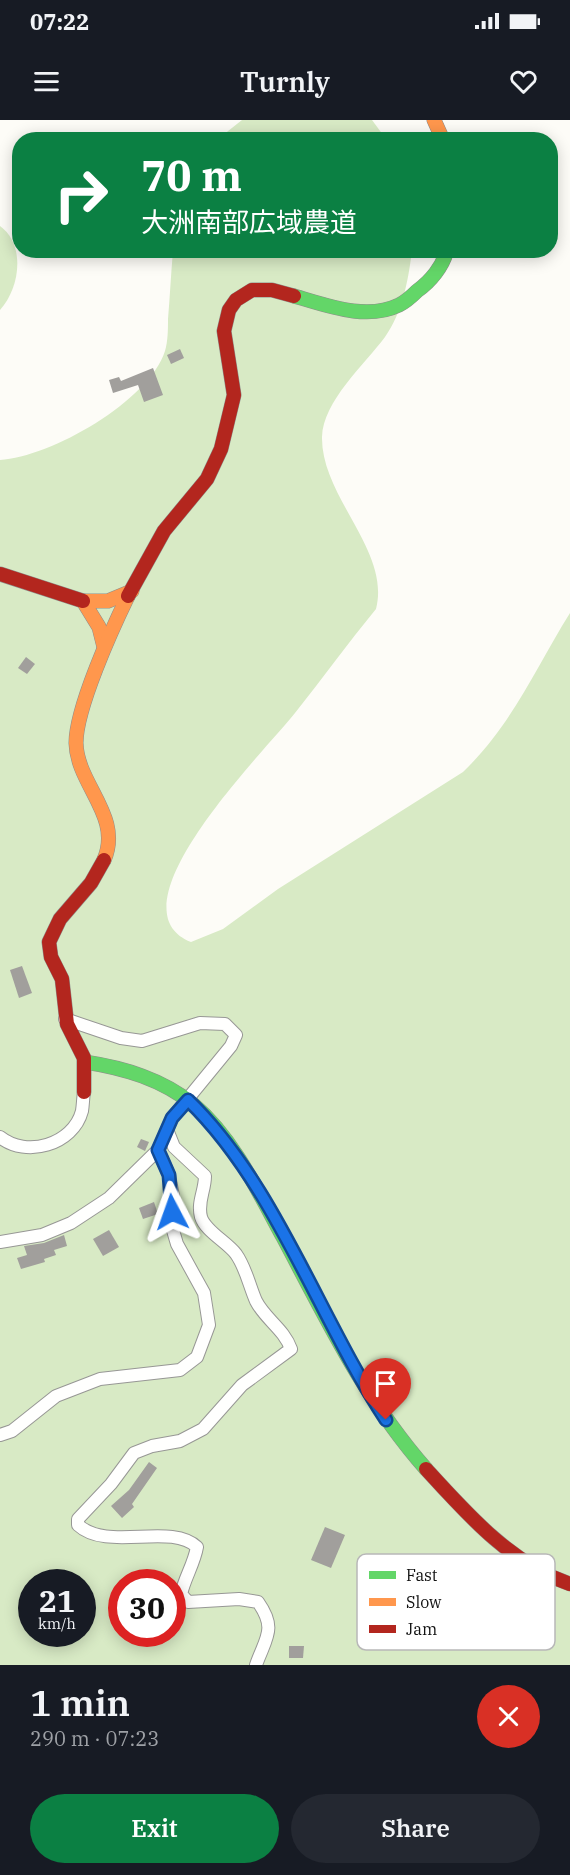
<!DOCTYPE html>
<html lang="en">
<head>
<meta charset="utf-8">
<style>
  body { margin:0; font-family:"IBM Plex Serif","Noto Sans JP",serif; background:#242831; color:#f1f3f6; height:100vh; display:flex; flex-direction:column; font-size:22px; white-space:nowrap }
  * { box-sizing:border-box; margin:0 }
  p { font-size:20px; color:#9ea1a6 }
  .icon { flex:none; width:33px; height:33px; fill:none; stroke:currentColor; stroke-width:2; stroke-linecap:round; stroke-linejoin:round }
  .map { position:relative; height:1545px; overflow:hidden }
  .side { display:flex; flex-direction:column; background:#171b24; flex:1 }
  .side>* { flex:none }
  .banner { position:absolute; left:12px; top:12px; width:546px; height:126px; border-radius:24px; box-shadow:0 3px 15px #0003; background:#0b8043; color:#fff; overflow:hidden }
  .speed { position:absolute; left:18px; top:1449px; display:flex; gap:12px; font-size:30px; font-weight:700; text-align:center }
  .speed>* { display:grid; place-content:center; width:78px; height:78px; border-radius:50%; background:#171b24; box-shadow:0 3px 15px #0003; line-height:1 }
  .speed small { font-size:15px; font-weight:400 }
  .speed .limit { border:9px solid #d22; background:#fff; color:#111 }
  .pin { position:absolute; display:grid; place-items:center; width:51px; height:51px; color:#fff; margin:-62px -26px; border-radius:50% 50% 50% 0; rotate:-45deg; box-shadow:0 0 6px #0007 }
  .pin .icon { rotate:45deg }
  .me { position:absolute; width:66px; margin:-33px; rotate:356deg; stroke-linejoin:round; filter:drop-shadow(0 0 4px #0008) }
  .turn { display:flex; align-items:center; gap:21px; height:126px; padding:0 30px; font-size:27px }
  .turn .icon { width:78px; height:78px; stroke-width:2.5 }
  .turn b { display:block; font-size:42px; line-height:51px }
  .round { display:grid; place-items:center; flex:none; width:63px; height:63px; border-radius:32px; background:#242831 }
  .summary { display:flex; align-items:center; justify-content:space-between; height:102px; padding:0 30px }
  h1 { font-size:36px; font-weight:600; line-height:45px }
  .button { display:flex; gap:12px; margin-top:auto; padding:12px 30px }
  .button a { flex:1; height:69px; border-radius:36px; background:#0b8043; color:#fff; font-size:24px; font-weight:600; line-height:69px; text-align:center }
  .button a+a { background:#242831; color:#f1f3f6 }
  .status { display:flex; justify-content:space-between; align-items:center; height:42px; padding:0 30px; background:#171b24; direction:ltr }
  .status svg { height:16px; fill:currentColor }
  header { display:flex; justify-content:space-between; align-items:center; height:78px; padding:0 30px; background:#171b24; font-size:27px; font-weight:600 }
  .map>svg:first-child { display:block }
</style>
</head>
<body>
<div class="status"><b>07:22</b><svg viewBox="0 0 49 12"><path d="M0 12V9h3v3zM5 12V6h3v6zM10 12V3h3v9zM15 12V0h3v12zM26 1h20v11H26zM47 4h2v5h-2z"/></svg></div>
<header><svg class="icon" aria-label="menu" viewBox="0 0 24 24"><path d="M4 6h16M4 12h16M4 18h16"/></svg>Turnly<svg class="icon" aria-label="heart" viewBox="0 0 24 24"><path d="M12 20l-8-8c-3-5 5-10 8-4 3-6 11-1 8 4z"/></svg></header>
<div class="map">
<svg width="570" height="1545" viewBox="0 0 570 1545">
  <rect width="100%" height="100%" fill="#fdfcf7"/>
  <g fill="#d8eac5" fill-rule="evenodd">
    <path d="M242,0H372L386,19H218Z"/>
    <path d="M0,106C26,125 20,168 0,190Z"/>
    <path d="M173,131H412C408,161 403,191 385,217C365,244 323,281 322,317C321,377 391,431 376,489C348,523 322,559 295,593C267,629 106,788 191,822L223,809L278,769L463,652C512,605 535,549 570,493V1545H0V340C51,337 149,281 165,231C168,221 168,209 168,199C170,176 171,153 173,131ZM32,1462H82V1514H32ZM122,1462H172V1514H122Z"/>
  </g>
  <g fill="#a19f9c">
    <path d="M180,229L184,238L171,244L167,235Z"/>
    <path d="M153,248L163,275L144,282L138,265L113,273L109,260L119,257L121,261Z"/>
    <path d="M26,537L35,544L27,554L18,548Z"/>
    <path d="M22,846L32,873L19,878L10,850Z"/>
    <path d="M141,1019L149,1022L145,1031L137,1027Z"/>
    <path d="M154,1082L158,1094L143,1099L139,1088Z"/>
    <path d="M109,1110L119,1127L103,1136L93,1119Z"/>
    <path d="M64,1115L67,1126L54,1130L56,1135L44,1139L45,1142L21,1149L17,1138L27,1135L24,1126L44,1123Z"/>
    <path d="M149,1342L157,1348L132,1384L134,1387L122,1398L111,1386L129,1370Z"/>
    <path d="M325,1407L345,1415L331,1448L311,1440Z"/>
    <path d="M289,1526H304L303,1538H289Z"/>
  </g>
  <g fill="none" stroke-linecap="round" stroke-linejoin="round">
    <g stroke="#979795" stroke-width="14">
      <g id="street">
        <path d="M168,1012L174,1027L205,1056C205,1071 197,1082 201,1097C205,1111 227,1122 236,1134C246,1148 249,1165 256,1181C265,1199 284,1209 291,1229L242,1265L203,1309L180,1321L152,1326L134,1333L111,1364L78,1399V1405C107,1432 171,1402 197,1427C194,1444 185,1457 181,1474L188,1482L239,1479L258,1482C277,1509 266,1517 256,1545"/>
        <path d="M0,1017C26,1038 73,1025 82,991C83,985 83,978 84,972"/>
        <path d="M0,1122L42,1115L71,1103L109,1078L158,1030L172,998L231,926L236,915L225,904L200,903L142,921L121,918L65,899"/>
        <path d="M0,1315L12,1311L56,1276L100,1259L180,1250L197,1237L209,1205L204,1173L177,1124L172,1107L173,1076L169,1055L158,1030"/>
      </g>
    </g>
    <g stroke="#8e8d8b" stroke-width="15">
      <g id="fast">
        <path d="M294,176C326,185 366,201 399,185C405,182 412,176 417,171C431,161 443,146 447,130"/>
        <path d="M85,942C124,948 162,959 194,985C233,1018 259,1073 283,1117C326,1198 365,1280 426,1349"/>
      </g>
    </g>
    <g stroke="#8e8d8b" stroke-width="15">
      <g id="slow">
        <path d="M434,0L443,20"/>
        <path d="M104,527L99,507L83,481H108L132,471"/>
        <path d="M104,740C123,696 77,665 76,623C76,588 112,509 128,476"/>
      </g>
    </g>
    <g stroke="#8e8d8b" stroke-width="15">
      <g id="jam">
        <path d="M0,454L83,481"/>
        <path d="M128,476L164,411L207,359L221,329L234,275L224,211L229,190L236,180L252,170H272L294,176"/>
        <path d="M84,972V938L67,904L62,859L51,837L49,822L60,799L91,763L104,740"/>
        <path d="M426,1349C467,1394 511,1444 570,1464"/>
      </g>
    </g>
    <use href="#street" stroke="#fffffe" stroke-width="12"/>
    <use href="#fast" stroke="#63d668" stroke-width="14"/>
    <use href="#slow" stroke="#ff974d" stroke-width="14"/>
    <use href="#jam" stroke="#b3261e" stroke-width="14"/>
  </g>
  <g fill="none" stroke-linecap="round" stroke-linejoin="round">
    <g stroke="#114b97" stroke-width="15">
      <path id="route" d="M172,1092L169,1055L158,1030L172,998L188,980C275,1064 319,1198 386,1300"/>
    </g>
    <use href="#route" stroke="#1a73e8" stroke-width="10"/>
  </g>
  <rect x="357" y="1434" width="198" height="96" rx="9" fill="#fff" stroke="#b8b8b8" stroke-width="1.5"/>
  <rect x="369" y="1451" width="27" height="8" fill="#63d668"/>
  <rect x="369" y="1478" width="27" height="8" fill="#ff974d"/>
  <rect x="369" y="1505" width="27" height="8" fill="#b3261e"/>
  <g font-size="16" fill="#111">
    <text x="406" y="1461">Fast</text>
    <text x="406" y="1488">Slow</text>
    <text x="406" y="1515">Jam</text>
  </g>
</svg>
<div class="speed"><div>21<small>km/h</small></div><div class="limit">30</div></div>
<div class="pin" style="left:386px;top:1300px;background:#d93025"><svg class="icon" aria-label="arrive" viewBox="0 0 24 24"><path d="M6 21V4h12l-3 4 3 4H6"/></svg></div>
<svg class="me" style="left:172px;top:1092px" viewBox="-20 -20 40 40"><path d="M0-17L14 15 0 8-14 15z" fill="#1a73e8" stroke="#fff" stroke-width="4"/></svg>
<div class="banner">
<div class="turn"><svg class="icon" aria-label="right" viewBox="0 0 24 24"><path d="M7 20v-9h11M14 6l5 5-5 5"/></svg><div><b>70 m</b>大洲南部広域農道</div></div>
</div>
</div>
<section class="side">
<div class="summary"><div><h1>1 min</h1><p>290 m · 07:23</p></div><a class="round" style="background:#d93025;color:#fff"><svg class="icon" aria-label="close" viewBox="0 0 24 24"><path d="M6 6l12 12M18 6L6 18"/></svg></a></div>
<div class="button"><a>Exit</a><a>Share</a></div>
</section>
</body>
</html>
